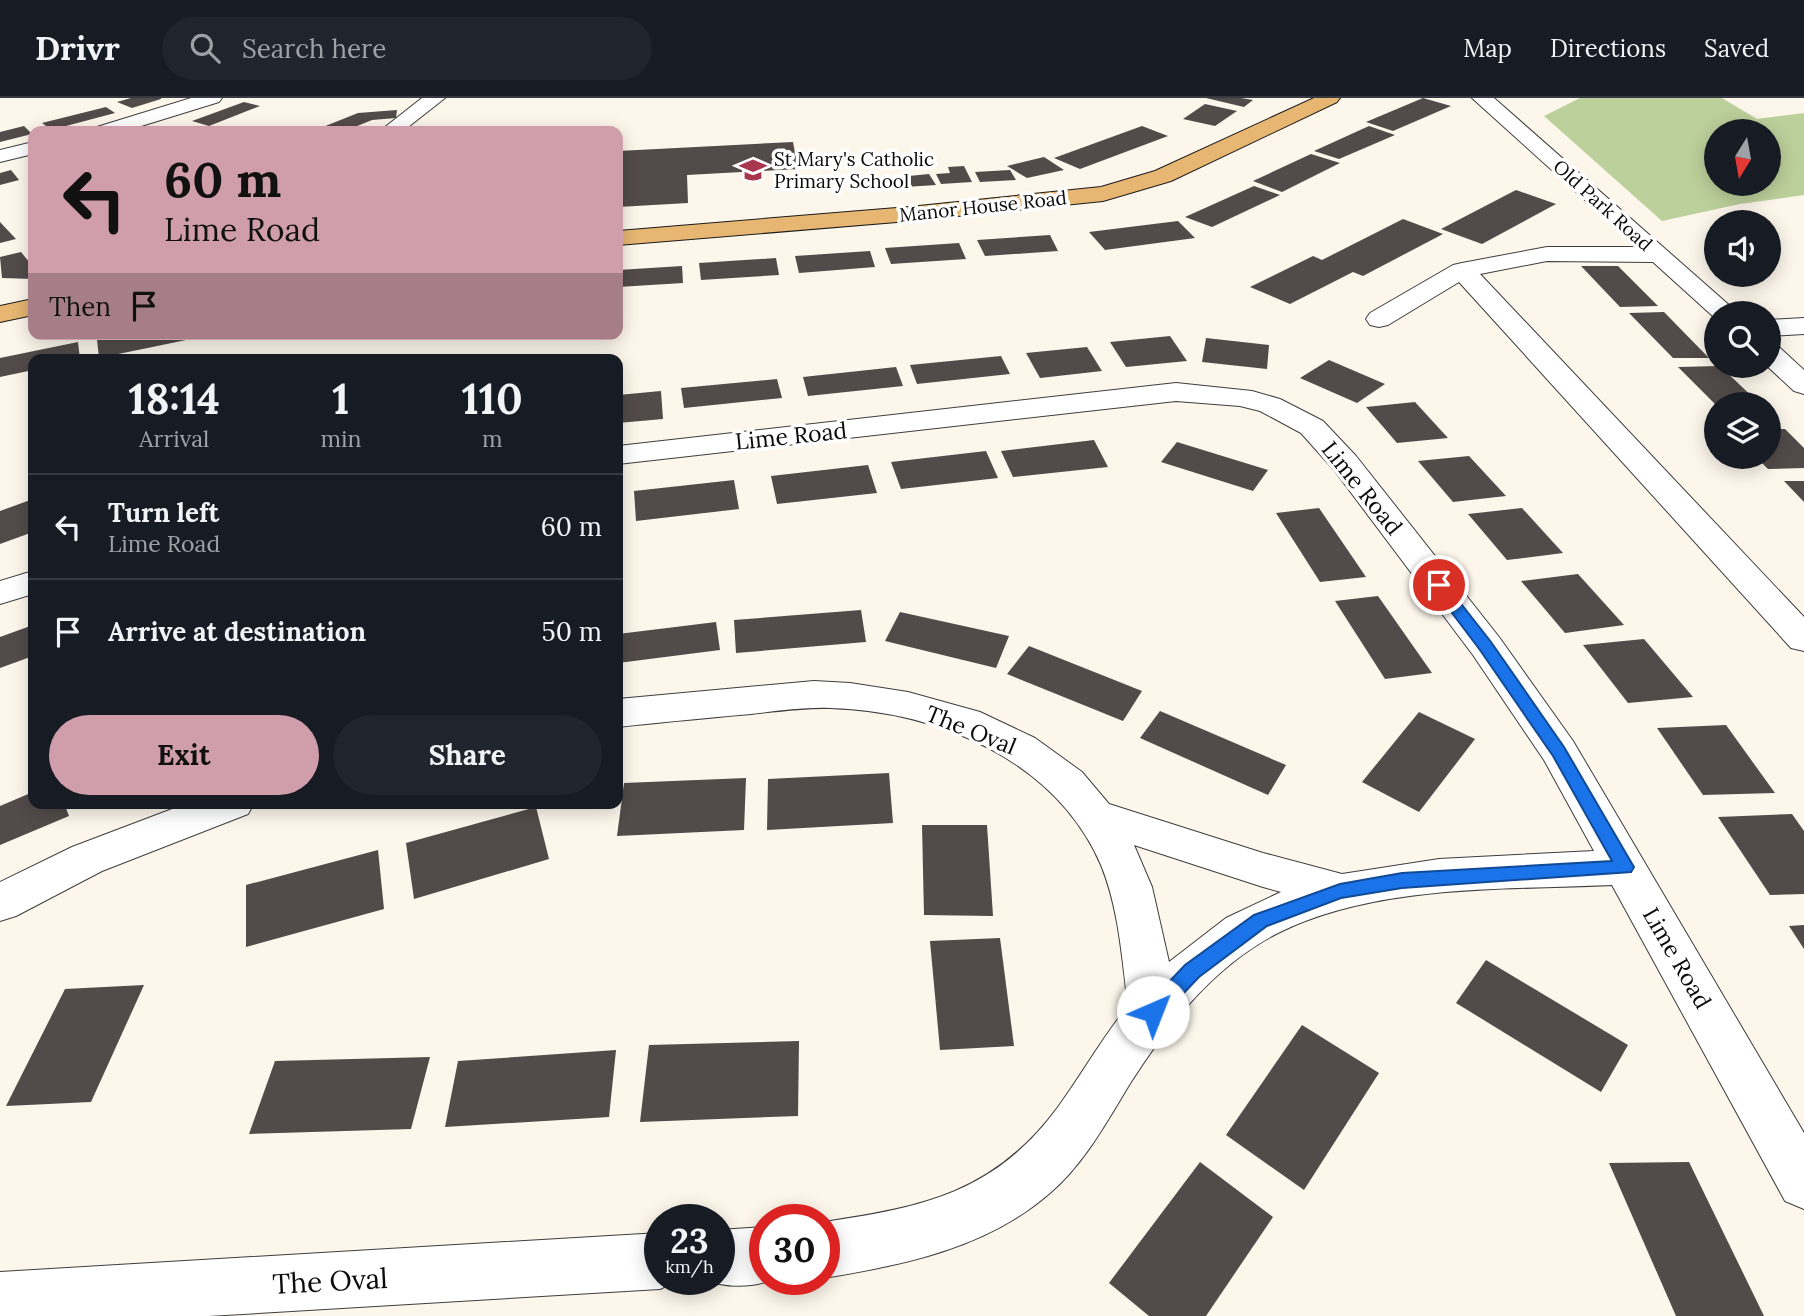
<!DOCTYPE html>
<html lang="en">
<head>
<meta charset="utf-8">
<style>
  body { margin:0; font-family:Lora,serif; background:#20242c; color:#f1f3f6; height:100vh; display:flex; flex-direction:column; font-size:26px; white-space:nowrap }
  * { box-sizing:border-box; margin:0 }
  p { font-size:23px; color:#9ea1a6 }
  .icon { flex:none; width:38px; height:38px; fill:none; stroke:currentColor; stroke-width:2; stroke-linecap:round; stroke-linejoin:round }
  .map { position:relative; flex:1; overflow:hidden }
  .sheet { position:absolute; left:28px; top:256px; width:595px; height:455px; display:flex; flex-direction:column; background:#171b24; border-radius:14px; box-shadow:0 4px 18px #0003 }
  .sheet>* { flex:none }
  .guide { position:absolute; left:28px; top:28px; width:595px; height:214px; border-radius:14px; box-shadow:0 4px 18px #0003; background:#d09eaa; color:#111; overflow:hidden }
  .needle { width:46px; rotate:191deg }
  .buttons { position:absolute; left:1704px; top:21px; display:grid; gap:14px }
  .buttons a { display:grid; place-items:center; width:77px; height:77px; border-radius:50%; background:#171b24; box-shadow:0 4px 18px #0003; font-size:35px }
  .speed { position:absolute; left:644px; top:1106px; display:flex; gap:14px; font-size:35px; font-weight:700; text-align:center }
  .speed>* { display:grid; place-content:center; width:91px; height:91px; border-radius:50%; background:#171b24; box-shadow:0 4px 18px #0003; line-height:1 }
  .speed small { font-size:18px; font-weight:400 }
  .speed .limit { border:10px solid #d22; background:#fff; color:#111 }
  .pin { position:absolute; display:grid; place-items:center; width:60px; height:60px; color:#fff; margin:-30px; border:4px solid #fff; border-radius:50%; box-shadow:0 2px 7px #0007 }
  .me { position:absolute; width:77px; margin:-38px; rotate:44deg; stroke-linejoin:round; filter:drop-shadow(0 0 5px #0008) }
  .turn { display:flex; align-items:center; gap:24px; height:147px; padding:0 21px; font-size:32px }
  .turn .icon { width:91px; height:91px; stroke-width:2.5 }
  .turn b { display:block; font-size:49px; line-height:60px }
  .then { display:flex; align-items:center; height:66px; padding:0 21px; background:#0003; gap:14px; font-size:26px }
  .eta { display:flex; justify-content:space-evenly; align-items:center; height:119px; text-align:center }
  .eta b { font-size:42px; font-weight:700; line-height:49px }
  .action { display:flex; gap:14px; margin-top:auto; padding:14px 21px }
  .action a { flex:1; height:80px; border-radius:42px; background:#d09eaa; color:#111; font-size:28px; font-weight:700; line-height:80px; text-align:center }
  .action a+a { background:#20242c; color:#f1f3f6 }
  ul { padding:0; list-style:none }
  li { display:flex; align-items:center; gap:21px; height:105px; padding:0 21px; border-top:2px solid #363941 }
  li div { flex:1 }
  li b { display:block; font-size:26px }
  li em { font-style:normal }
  header { display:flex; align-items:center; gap:42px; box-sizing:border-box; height:98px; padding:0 35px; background:#171b24; border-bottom:2px solid #363941 }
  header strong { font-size:33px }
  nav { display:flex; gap:38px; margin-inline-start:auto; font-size:24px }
  .search { width:490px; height:63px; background:#20242c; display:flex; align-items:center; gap:18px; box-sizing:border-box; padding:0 24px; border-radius:38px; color:#9ea1a6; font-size:26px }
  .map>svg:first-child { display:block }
</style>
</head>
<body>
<header>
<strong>Drivr</strong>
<div class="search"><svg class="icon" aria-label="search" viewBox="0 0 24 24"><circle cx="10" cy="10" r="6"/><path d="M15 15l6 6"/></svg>Search here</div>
<nav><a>Map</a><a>Directions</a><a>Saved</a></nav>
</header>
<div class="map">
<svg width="1804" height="1218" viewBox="0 0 1804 1218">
  <rect width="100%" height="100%" fill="#fcf6eb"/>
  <path fill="#bcd09b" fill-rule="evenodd" d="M1580,0H1722L1757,21L1804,15V97L1740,106L1662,123L1544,18ZM1717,33H1769V86H1717Z"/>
  <g fill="#524b49">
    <path d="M131,0H161V1L132,10L117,4Z"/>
    <path d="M1206,0H1241L1253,2L1244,9Z"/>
    <path d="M1423,0L1451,8L1393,33L1366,24Z"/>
    <path d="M244,4L260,8L209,28L192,23Z"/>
    <path d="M1205,6L1237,13L1215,28L1183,21Z"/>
    <path d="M106,9L115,15L51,32L42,25Z"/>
    <path d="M397,12L396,20L372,22L345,33H313L358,15Z"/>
    <path d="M24,28L32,36L0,44V34Z"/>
    <path d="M1142,28L1168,38L1080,71L1054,60Z"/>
    <path d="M1369,28L1395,37L1339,61L1314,53Z"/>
    <path d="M793,44L798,71L687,77L688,105L618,109V53Z"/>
    <path d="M1311,56L1340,65L1282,94L1253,83Z"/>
    <path d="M1044,59L1064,72L1027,80L1007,68Z"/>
    <path d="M964,68L972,84L941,86L936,76L950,75L948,69Z"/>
    <path d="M11,72L19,82L0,87V75Z"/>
    <path d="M1010,72L1016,82L980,84L975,74Z"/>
    <path d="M929,76L936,87L905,89L899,79Z"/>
    <path d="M1254,88L1280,97L1212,129L1185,119Z"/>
    <path d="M1516,92L1556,106L1482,146L1441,131Z"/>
    <path d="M1403,121L1443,136L1363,178L1353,174L1290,206L1250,189L1313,158L1322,162Z"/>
    <path d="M1178,123L1195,140L1105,152L1089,134Z"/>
    <path d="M0,124L16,141L0,145Z"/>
    <path d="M1050,137L1058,153L985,158L977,142Z"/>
    <path d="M959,145L966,161L891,166L885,150Z"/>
    <path d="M870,153L875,169L799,175L795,158Z"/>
    <path d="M21,154L30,165L33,164V181L2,180L0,159Z"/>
    <path d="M776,160L779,177L701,182L699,165Z"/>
    <path d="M682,168L683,185L618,189V172Z"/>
    <path d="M1581,168H1618L1658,208L1620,209Z"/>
    <path d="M1664,214L1709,260H1673L1629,215Z"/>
    <path d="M124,236H190L191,241L99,260L97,242Z"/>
    <path d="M1170,238L1187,263L1126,269L1110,244Z"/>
    <path d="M1206,240L1269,247L1267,271L1202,264Z"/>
    <path d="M78,244L80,261H33V272L0,279V260Z"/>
    <path d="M1087,249L1102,273L1040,280L1026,255Z"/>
    <path d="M1001,258L1010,276L917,286L910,267Z"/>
    <path d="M1329,262L1385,286L1357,305L1300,280Z"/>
    <path d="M1720,268L1760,306L1717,308L1678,269Z"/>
    <path d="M896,269L903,288L808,298L803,279Z"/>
    <path d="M777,281L782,300L684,310L681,290Z"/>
    <path d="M661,293L663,321L618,325V297Z"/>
    <path d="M1415,304L1448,340L1397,345L1366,309Z"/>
    <path d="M1769,331H1785L1804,350V370L1768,371L1756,359H1769Z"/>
    <path d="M1094,342L1108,369L1013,379L1001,353Z"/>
    <path d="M1177,344L1268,372L1253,393L1161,364Z"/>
    <path d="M986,353L998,380L901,391L891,364Z"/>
    <path d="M1469,358L1506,398L1453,404L1418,363Z"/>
    <path d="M868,367L877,395L777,406L771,378Z"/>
    <path d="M734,382L739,411L636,423L634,393Z"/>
    <path d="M1784,383H1804V404Z"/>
    <path d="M33,401V434L0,446V413Z"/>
    <path d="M1319,410L1366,479L1320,484L1276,415Z"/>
    <path d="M1522,410L1563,455L1507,462L1468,416Z"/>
    <path d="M1578,476L1624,527L1565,535L1521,483Z"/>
    <path d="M1378,498L1432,575L1385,581L1335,503Z"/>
    <path d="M861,512L866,544L736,555L734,522Z"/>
    <path d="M900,514L1009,538L996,570L885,543Z"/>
    <path d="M716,524L720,552L618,565V536Z"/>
    <path d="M33,527V558L0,570V539Z"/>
    <path d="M1644,541L1693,599L1628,605L1583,547Z"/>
    <path d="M1029,548L1142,593L1123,623L1007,576Z"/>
    <path d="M1160,613L1286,667L1268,697L1140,640Z"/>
    <path d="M1419,614L1475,641L1419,714L1362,684Z"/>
    <path d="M1726,627L1775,695L1703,697L1657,630Z"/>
    <path d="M889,675L893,725L767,732L768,681Z"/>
    <path d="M746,680L744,732L617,738L624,685Z"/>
    <path d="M33,694V705H64L69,718L0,747V708Z"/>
    <path d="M536,709L549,761L414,801L406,745Z"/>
    <path d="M1792,716L1804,733V796L1770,797L1718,719Z"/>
    <path d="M922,727H987L993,818L924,817Z"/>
    <path d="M378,752L384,811L246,849V787Z"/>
    <path d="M1804,827V851L1789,828Z"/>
    <path d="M1000,840L1014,948L940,952L930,843Z"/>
    <path d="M1486,862L1628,947L1601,994L1456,905Z"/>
    <path d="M144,887L91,1004L6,1008L65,891Z"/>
    <path d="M1302,927L1379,975L1304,1092L1226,1037Z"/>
    <path d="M799,943L798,1018L640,1024L649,947Z"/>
    <path d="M616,952L609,1019L445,1029L458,963Z"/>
    <path d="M430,959L411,1031L249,1036L275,963Z"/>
    <path d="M1200,1064L1273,1119L1206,1218H1149L1109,1185Z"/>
    <path d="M1689,1064L1764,1218H1676L1609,1065Z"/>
  </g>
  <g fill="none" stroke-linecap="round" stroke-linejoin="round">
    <g stroke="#3e3e3e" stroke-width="2">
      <g id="minor">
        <path d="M191,0H222L219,4L125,33H94L97,29Z"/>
        <path d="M422,0H445L403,33H380Z"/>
        <path d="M1472,0H1494L1738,215H1717L1716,221L1653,164L1547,163L1480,176L1804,519V553L1791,550L1459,184L1388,227L1379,229L1370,227L1366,221L1370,215L1453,167L1462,165L1547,149H1637Z"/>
        <path d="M33,44V56L0,64V52Z"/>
        <path d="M1804,220V236L1769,238V222Z"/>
        <path d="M1769,247L1779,249L1804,272V296L1794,293L1767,268H1769Z"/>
        <path d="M1176,285L1252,293L1280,301L1323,323L1356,358L1499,539L1573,643L1804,1035V1111L1785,1103L1612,787C1505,792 1376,786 1278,835C1215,867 1168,926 1131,984C1107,1023 1085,1065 1050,1095C987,1150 904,1167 824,1180V1124C923,1109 995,1095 1058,1009C1082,976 1102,940 1128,908C1122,861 1119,811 1101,767C1056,663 939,613 830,610C804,609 777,613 751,616C706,620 662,624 618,629V601L814,583L850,585L908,594L980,614L1035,640L1082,674L1109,706L1263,755L1342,776L1439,761L1594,753L1544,662L1473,557L1334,372L1301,335L1260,313L1240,308L1176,303L618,366V348ZM1134,747L1263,789L1281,794L1226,820L1169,864L1152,789Z"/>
        <path d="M33,473V496L0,506V483Z"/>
        <path d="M188,705H254L248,716L102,773L16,818L0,823V784L72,749Z"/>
        <path d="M765,1129V1181H774C753,1190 724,1190 703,1181H719V1132Z"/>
        <path d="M660,1135V1181H680L660,1191L208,1218H0V1174Z"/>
      </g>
    </g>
    <g stroke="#1c1c1c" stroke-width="2">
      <g id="major">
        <path d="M1314,0H1340L1337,4L1171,83L1103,103L909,123L618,147V133L909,109L1101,89L1155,73Z"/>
        <path d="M33,201V217L0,224V208Z"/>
      </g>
    </g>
    <use href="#minor" fill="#fff" fill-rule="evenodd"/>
    <use href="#major" fill="#e6b672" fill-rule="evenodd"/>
  </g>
  <path fill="#1a73e8" stroke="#114b97" stroke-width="2" d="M1439,482L1444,484L1491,544L1564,649L1631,764L1634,769L1631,774L1402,790L1341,800L1267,828L1199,879L1160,920L1153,923L1146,920L1143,914L1146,908L1185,867L1254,817L1340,786L1402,775L1612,763L1553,658L1480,552L1431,487Z"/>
  <defs>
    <g id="school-bare" transform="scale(2.1)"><path d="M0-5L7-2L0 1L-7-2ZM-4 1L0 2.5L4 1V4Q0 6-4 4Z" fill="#a7364e" stroke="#fff" stroke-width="2.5" paint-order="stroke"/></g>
  </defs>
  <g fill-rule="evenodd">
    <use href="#school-bare" x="753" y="72"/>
  </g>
  <g text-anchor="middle" stroke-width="7" stroke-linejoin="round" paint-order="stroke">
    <g font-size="19" fill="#0b0b0b" stroke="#fff" text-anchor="start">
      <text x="774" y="68">St Mary's Catholic<tspan x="774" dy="22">Primary School</tspan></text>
    </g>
    <g font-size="19" fill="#0b0b0b" stroke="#fff">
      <text transform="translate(1603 107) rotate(42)" y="7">Old Park Road</text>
      <text transform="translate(983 108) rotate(-6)" y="7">Manor House Road</text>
    </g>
    <g font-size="23" fill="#0b0b0b" stroke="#fff">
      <text transform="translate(791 338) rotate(-6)" y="8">Lime Road</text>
      <text transform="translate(1362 390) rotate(51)" y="8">Lime Road</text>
      <text transform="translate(971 632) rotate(22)" y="8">The Oval</text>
      <text transform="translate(1677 860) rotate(60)" y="8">Lime Road</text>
    </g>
    <g font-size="28" fill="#0b0b0b" stroke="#fff">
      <text transform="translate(330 1183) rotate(-3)" y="10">The Oval</text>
    </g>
  </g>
</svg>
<div class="buttons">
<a><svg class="needle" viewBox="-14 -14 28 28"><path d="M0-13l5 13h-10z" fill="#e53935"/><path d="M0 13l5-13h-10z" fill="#9ea1a6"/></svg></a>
<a><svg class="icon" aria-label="sound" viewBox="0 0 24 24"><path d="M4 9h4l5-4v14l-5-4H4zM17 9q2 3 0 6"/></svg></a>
<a><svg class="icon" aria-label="search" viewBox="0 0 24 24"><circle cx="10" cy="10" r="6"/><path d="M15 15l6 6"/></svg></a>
<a><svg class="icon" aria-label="layers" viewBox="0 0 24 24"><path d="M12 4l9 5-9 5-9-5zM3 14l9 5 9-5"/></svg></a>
</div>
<div class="speed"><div>23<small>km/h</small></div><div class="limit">30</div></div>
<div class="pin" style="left:1439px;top:487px;background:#d93025"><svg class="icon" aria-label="arrive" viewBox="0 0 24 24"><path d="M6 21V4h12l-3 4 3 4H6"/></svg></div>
<svg class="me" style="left:1153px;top:914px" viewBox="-20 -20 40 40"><circle r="19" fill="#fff"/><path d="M0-13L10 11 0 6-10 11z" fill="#1a73e8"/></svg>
<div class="guide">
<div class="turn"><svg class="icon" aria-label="left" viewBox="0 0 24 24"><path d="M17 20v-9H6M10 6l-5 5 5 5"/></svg><div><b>60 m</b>Lime Road</div></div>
<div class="then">Then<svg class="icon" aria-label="arrive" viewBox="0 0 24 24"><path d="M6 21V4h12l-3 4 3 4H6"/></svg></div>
</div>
<section class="sheet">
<div class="eta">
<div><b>18:14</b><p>Arrival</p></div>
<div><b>1</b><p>min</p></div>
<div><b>110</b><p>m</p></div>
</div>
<ul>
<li><svg class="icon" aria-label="left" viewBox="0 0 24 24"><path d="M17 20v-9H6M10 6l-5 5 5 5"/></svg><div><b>Turn left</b><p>Lime Road</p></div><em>60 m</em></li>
<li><svg class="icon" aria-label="arrive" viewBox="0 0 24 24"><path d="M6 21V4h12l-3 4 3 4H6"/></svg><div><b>Arrive at destination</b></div><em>50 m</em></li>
</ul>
<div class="action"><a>Exit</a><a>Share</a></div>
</section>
</div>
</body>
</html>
